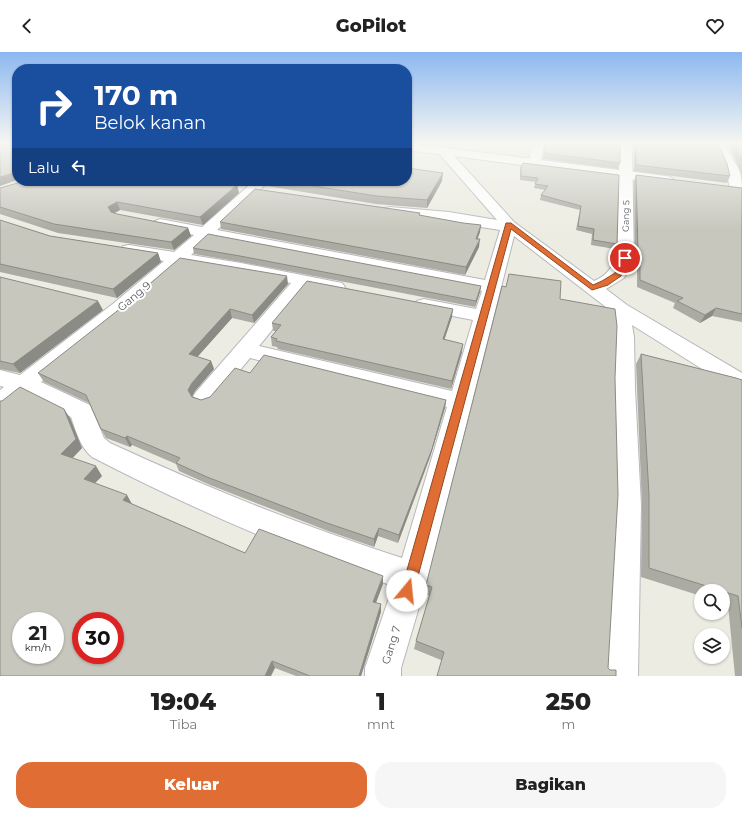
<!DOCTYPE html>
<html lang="id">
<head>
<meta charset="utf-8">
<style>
  body { margin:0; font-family:Montserrat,sans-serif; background:#f6f6f6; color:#222; height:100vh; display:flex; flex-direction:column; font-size:15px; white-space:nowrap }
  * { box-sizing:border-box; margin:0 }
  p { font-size:13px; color:#767676 }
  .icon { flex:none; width:22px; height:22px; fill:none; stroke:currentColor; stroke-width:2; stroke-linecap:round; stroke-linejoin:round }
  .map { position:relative; height:624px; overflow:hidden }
  .sheet { display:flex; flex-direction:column; background:#fff; flex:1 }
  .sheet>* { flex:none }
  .top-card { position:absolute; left:12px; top:12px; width:400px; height:122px; border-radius:16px; box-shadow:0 1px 3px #0004; background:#1a4fa0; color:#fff; overflow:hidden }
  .fabs { position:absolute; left:694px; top:532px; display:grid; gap:8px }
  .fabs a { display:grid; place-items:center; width:36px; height:36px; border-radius:50%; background:#fff; box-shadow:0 1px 3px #0004; font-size:20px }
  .speed { position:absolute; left:12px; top:560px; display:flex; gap:8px; font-size:20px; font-weight:700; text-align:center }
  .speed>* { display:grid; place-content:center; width:52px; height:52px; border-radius:50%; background:#fff; box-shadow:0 1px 3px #0004; line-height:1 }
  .speed small { font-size:10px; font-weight:400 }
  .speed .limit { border:6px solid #d22; background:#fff; color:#111 }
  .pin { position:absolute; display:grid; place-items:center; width:34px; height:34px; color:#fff; margin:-17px; border:2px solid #fff; border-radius:50%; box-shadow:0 1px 4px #0007 }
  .me { position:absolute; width:44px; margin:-22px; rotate:17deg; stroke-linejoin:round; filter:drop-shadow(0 0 3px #0008) }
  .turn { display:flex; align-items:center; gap:14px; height:84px; padding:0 16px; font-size:18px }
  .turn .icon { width:52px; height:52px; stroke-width:2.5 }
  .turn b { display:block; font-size:28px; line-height:34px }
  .then { display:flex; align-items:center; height:38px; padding:0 16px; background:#0003; gap:8px; font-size:15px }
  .eta { display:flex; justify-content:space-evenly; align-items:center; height:68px; text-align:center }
  .eta b { font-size:24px; font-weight:800; line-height:28px }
  .cta { display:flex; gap:8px; margin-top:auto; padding:8px 16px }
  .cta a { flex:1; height:46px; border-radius:16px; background:#e06e34; color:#fff; font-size:16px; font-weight:800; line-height:46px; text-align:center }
  .cta a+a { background:#f6f6f6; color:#222 }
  header { display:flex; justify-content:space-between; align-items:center; height:52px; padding:0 16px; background:#fff; font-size:18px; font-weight:800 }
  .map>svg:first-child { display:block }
</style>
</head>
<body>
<header><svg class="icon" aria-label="back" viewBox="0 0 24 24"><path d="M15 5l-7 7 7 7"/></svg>GoPilot<svg class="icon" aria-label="heart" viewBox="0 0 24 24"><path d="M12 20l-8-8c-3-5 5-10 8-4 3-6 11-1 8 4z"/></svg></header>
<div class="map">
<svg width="742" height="624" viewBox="0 0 742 624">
  <rect width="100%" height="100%" fill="#ecece2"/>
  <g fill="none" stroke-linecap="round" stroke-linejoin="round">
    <g stroke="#b7b8be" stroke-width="2">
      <g id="minor">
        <path d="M532,91H544L541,110L539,113H531L529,110Z"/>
        <path d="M620,91H632L634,206L624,226L606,237L627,253L742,321V339L734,337L632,273L634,285L635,337L641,453L638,624H602L613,453L611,337L614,285L611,259L514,184L428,525L401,616V624H365V616L393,534C289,499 189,455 92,405C80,395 76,379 71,365L26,343L8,357L0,360V338L4,335L0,334V318L20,323L114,251L164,209L123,202L121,198L123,194L129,193L174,200L194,183L155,175L152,172L155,169L160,167L202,175L254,129H269L217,178L485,228L500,178L449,170L390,163L385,162L383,159L385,156L390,155L449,160L497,168L436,98L438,95H446L514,170L594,229C606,224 611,217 616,206ZM209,186L482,239L476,257L424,247L417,249L414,253L417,257L473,268L452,339L259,294L307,235L336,241L342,239L345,235L342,231L241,211L191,203ZM182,212L291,231L196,340L192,346L196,352L204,355L212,352L250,306L447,355L402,506C302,474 205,435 110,391L104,386L90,353L41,330L128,259Z"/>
        <path d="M714,91H726C728,101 735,109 739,118C742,125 742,133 742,141L737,142L732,141C728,134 729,126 726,118C723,109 716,101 714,91Z"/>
      </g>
    </g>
    <g stroke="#b7b9c0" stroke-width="2">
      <path id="secondary" d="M407,91L666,124L671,125L673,128L671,131L666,132L407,98Z"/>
    </g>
    <use href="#minor" fill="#fff" fill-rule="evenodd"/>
    <use href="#secondary" fill="#fff" fill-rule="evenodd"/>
  </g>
  <g fill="#ababa3">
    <path d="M545,91H620V111L618,117L543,107Z"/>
    <path d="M634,91H718L730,124L727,131L634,119Z"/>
    <path d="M728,91H742V129L741,120Z"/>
    <path d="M521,115L619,123L617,192L615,197L591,193L592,182L576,178L580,158L540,148L541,143L545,138L534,136L536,130L520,128V119Z"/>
    <path d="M636,123L742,136V270L712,264L700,271L673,256L675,251L637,235V215H634L633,211L635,205L634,129Z"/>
    <path d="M235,129H252L249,131Z"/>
    <path d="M266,129H329L335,130L442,129L427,156L376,152L267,134Z"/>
    <path d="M237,133L239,141L203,173L120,158L114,161L117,162L188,176L191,184L174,198L58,181L0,162V136Z"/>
    <path d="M420,161V163L480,180L477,187L479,195L465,223L221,177L220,170Z"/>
    <path d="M0,168L50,184L158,201L161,210L117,246L0,220Z"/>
    <path d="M193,196L481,234L480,240L475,255L241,210L194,202Z"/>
    <path d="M0,225L103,258L20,321L0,317Z"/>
    <path d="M288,232L254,271L232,266L197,305L211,309L214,317L195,339L192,344L201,348L210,345L250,321L446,348L445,356L430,405L398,491L378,484L374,495L328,479L210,433L179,419L176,412L132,393L130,395L106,386L101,377L89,351L44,330L38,321Z"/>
    <path d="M560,247L615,326L608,616L616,624L441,608L414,597L416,589L430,544L424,542L426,533Z"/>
    <path d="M452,265L444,287L462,300L451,337L278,297L277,295L272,294L271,285L276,279H273L272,271Z"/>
    <path d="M641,302L742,328V624H735L728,553L723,551V539H701V544L641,525L642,453L636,312Z"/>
    <path d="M70,366L82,396L72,406L102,424L95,431L132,452L245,501L383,532L376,551L381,552V560L361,624H296L275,616L0,624Z"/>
  </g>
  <g fill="#8b8b85">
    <path d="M16,120L17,122V128L0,134V125Z"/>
    <path d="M443,121L442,129L427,156V148Z"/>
    <path d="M237,133L239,141L203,173L200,165Z"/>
    <path d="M117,150L120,158L111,163L108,155Z"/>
    <path d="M481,173L480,180L475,194L476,187Z"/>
    <path d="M188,176L191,184L174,198L171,190Z"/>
    <path d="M480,187L479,195L465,223L466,215Z"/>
    <path d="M158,201L161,210L117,246L113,237Z"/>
    <path d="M287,224L288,232L254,271L252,263Z"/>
    <path d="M481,234L480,240L475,255L476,249Z"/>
    <path d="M98,249L103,258L20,321L13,312Z"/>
    <path d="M716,256L712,264L700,271L705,263Z"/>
    <path d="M230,257L232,266L192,311L189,302Z"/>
    <path d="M453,257L452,265L442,295L443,287Z"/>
    <path d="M463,292L462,300L451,337L452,329Z"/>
    <path d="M211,309L214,317L195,339L191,347L188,338L192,331Z"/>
    <path d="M446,348L445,356L430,405L398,491L399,483Z"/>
    <path d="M64,357L70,366L82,396L67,412L61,402Z"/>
    <path d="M127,384L132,393L130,395L125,386Z"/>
    <path d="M96,414L102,424L90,436L84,427Z"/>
    <path d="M127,443L132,452L123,448Z"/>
    <path d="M379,476L378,484L374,495V487Z"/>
    <path d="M383,524V532L373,558V550Z"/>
    <path d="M381,552V560L361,624H359Z"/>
    <path d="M272,609L275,616L271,624H265Z"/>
  </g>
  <g fill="#c7c7be" stroke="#8b8b85" fill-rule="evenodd">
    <path d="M0,91H17V120L0,125Z"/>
    <path d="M546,91H620V111L544,101Z"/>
    <path d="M636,91H718L727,112L730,124L636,113Z"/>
    <path d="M733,91H742V109Z"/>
    <path d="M523,111L619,123L617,192L593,188L594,177L578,174L581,154L541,143L548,134L535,132L538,126L521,124V115Z"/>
    <path d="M407,116L443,121L427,148L376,144L283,129H329L335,130L336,129H407Z"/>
    <path d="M636,123L742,136V262L716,256L705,263L677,249L683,246L640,228V208H637L636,204L638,199Z"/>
    <path d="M25,129H213L237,133L200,165L117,150L108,155L111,160L117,162L188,176L171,190L54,172L0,155V136Z"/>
    <path d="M255,137L420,161L419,163L463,171L481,173L476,187H480L466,215L220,170Z"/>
    <path d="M0,168L50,184L158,201L113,237L0,212Z"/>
    <path d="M208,182L481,234L476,249L240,204L193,196Z"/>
    <path d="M180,206L287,224L252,263L230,257L189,302L211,309L192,331L188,338L192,345L201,348L210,345L235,316L250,321L264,303L446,348L432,397L399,483L379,476L374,487L327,471L207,425L176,411L180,406L127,384L125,386L101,377L86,343L38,321L126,252Z"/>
    <path d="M509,222L561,229L560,247L615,257L617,274L615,326L618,443L608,616L610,618H616V624H437L444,600L416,589L432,535L426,533L502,234L506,235Z"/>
    <path d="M0,225L98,249L13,312L0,309Z"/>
    <path d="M307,229L453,257L443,287L463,292L452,329L276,289L277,287L271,285L281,273L272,271Z"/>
    <path d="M641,302L736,326L742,328V576L738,544L649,516V443Z"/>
    <path d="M20,335L64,357L76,387L61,402L96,414L84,427L127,443L123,448L245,501L259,477L383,524L373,550L381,552L359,624H310L272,609L265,624H0V349H2ZM21,569H55V603H21ZM81,569H115V603H81Z"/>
  </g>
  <linearGradient id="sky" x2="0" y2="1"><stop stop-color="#8cb8f0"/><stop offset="0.51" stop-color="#f6f6f2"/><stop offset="1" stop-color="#f6f6f2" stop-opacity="0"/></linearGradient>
  <rect width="742" height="178" fill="url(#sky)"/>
  <path fill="#e06e34" stroke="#924822" d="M506,171H511L593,233L602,229L615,221L622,205L628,206L621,224L608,233L592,238L511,177L414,539L412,544L407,546L403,544L401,539Z"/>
  <g text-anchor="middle" stroke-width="4" stroke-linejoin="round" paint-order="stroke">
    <g font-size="9" fill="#5a5c62" stroke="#fff">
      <text transform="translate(626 164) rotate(-89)" y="3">Gang 5</text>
    </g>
    <g font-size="11" fill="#5a5c62" stroke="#fff">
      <text transform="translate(134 244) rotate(-40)" y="4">Gang 9</text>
      <text transform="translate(391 593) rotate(-73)" y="4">Gang 7</text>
    </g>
  </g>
</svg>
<div class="fabs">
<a><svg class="icon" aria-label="search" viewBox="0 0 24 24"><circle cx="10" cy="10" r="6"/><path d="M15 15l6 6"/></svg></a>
<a><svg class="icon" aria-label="layers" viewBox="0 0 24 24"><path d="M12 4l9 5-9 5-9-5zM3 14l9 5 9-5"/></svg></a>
</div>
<div class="speed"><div>21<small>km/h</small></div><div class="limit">30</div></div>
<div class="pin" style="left:625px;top:206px;background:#d93025"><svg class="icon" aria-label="arrive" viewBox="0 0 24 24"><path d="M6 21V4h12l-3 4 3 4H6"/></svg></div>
<svg class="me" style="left:407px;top:539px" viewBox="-20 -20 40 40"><circle r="19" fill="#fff"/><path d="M0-13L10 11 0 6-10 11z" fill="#e06e34"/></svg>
<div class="top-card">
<div class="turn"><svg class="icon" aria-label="right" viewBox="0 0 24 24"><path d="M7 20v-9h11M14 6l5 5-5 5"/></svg><div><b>170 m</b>Belok kanan</div></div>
<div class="then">Lalu<svg class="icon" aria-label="left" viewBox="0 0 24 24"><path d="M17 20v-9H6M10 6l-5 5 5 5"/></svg></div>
</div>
</div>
<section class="sheet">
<div class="eta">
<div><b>19:04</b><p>Tiba</p></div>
<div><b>1</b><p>mnt</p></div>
<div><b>250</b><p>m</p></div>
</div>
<div class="cta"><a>Keluar</a><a>Bagikan</a></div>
</section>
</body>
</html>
